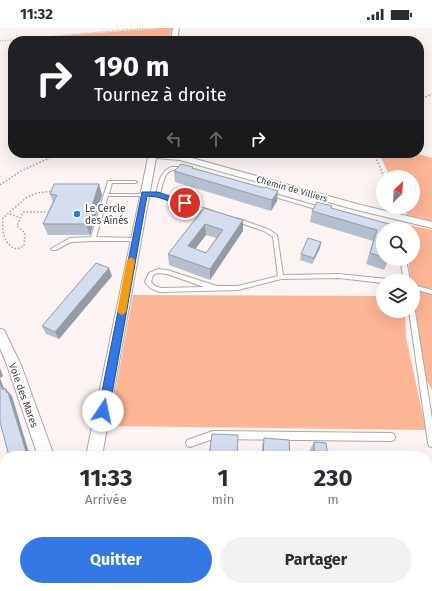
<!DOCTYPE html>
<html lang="fr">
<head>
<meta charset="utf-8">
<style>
  body { margin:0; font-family:"Fira Sans",sans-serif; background:#f2f2f3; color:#2b2b33; height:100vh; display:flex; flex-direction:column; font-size:15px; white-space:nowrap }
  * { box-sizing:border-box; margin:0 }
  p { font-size:13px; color:#7c7c81 }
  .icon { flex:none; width:22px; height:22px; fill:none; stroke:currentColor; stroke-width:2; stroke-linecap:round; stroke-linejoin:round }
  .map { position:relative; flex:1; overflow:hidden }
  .details { position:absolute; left:0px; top:423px; width:432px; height:140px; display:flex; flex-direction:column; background:#fff; border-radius:16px 16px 0 0; box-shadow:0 4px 16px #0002 }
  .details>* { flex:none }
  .banner { position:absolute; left:8px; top:8px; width:416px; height:122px; border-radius:16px; box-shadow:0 4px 16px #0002; background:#202124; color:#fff; overflow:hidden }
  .needle { width:26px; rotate:25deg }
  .fabs { position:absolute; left:376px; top:142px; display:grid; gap:8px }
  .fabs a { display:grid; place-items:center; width:44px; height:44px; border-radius:50%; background:#fff; box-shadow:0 4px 16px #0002; font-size:20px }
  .pin { position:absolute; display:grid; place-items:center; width:34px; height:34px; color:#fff; margin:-17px; border:2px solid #fff; border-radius:50%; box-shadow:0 1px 4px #0007 }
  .me { position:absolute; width:44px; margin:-22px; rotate:11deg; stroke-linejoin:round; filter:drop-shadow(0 0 3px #0008) }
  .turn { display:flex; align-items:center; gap:14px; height:84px; padding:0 20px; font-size:18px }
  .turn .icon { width:52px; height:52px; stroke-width:2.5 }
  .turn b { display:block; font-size:28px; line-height:34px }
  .lanes { display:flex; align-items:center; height:38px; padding:0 20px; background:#0003; justify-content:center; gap:20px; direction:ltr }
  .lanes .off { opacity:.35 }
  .eta { display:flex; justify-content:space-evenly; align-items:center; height:68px; text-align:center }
  .eta b { font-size:24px; font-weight:700; line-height:28px }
  .button { display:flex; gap:8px; margin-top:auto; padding:8px 20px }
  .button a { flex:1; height:46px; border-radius:24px; background:#3378e5; color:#fff; font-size:16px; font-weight:700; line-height:46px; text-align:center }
  .button a+a { background:#f2f2f3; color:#2b2b33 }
  .status { display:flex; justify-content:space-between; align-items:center; height:28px; padding:0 20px; background:#fff; direction:ltr }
  .status svg { height:11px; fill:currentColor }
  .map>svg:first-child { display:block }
</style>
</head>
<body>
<div class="status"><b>11:32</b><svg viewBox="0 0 49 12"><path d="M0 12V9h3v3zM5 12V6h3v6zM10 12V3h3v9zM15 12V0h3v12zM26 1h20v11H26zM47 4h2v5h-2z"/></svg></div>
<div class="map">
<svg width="432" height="563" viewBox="0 0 432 563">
  <rect width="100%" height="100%" fill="#fbf4f2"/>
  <g fill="#fcb595">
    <path d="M159,0H172L169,13H27L25,11Z"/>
    <path d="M379,125H415L432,130V193L407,187L404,179H413V149H390Z"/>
    <path d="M404,196L432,202V261L413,257V253H411L408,231H413V201H404Z"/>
    <path d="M413,261L432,266V362L425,349Z"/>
    <path d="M133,267L383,268V283H405L406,310L426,402L109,398Z"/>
  </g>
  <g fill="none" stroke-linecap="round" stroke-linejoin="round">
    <g stroke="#ada7a4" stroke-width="2">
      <g id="service">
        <path d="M172,139H177L186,142C183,144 181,142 177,142C164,140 163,157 160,166L213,183V185H209L158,168H108L96,209L135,210L137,211L138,212L137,213H93L71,214L56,222H52L51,221L52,220L70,210L91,209L108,153H135L137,154L135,155H112L109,166H156C159,155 160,143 172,139Z"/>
        <path d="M268,165H272L323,180V181L321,183L319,182L268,167Z"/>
        <path d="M236,190L268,201L277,207L283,247L339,246L387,251L390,253H383V255L339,250L281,251L238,262L161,264C153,262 150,261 145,254L149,245L158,241L167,242L217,258H238L278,248L273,209L264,203L234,193V191ZM158,245L167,246L204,259L161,260L155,258L151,254L153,247Z"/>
        <path d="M400,231H406L410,253H404Z"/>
        <path d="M413,257L432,262V266L413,261Z"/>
        <path d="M413,281L415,283L432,391V419L429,418L428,415L409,283H413Z"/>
        <path d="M213,403L391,405L394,406L395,409L394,412L391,413L213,411L190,419L187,418L186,415L187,412Z"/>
      </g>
    </g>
    <g stroke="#ada7a4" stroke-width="2">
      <g id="minor">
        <path d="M173,0H179L177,13H171Z"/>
        <path d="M149,125L181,127L357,176L432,194V200L353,181L180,132L156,130L102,428H86Z"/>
        <path d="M0,301L4,302L21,337L54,428H38L7,337L0,320Z"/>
        <path d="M5,523V542L0,544V525Z"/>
        <path d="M57,558H75L74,563H56Z"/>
      </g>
    </g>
    <g stroke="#a5a09e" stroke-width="1" stroke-dasharray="1 1.5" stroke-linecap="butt">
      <path d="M0,13L147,0"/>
      <path d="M153,13L161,10"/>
    </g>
    <g stroke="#a5a09e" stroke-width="1.5" stroke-dasharray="1.5 2" stroke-linecap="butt">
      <path d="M419,72L432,66"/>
      <path d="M374,125L384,149"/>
      <path d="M0,157L21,143L60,125"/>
      <path d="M54,163L37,165L26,170L3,190C2,202 3,217 17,221L24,218L25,205L17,198L23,184H49L54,172"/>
      <path d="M10,186L20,190"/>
    </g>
    <use href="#service" fill="#fff" fill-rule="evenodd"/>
    <use href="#minor" fill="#fff" fill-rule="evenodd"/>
  </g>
  <g fill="#b6bfce" fill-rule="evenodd">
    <path d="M193,139V140L277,173L271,183L175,154L174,143Z"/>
    <path d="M99,156L102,167L90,207H48L43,196L53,174L50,166Z"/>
    <path d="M204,180L243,192V203L210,252L169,237L168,226ZM206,207L216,210L206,225L195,221Z"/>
    <path d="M331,180L383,201V231H389L384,242L366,236L373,213L310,194L312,183Z"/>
    <path d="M321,214L320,220L312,236L300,232L301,226Z"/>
    <path d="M112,248L59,311L46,306L42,298Z"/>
    <path d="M264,410L290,428H262V417Z"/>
    <path d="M314,414L328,428H311L310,422Z"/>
    <path d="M291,558H321L318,563H289Z"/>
    <path d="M323,558H350L349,563H331Z"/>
  </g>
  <g fill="#949ba7">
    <path d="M99,156L102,167L90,207L86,196Z"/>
    <path d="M278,163L277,173L271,183L272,172Z"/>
    <path d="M243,192V203L210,252V241Z"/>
    <path d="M205,196L206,207L189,229L188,218Z"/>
    <path d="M321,214L320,220L312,236L314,230Z"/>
    <path d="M109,240L112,248L59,311L55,304Z"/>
    <path d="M0,340L3,348L0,350L6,366L3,362L0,355Z"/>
    <path d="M5,360L12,368L30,428H26Z"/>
    <path d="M0,498L4,505L0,508Z"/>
    <path d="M45,558H50L48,563H44Z"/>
  </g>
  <g fill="#d4deef" stroke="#949ba7" fill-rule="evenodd">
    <path d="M181,136L193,139L192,140L264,160L265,159L278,163L272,172L174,143Z"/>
    <path d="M54,156H99L86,196H43L57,167L50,166Z"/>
    <path d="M317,174L332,178L331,180L400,199L399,201H383V229L370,225L377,202L312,183Z"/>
    <path d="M204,180L243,192L210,241L168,226ZM205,196L223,202L206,225L188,218Z"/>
    <path d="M308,210L321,214L314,230L301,226Z"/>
    <path d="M96,235L109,240L55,304L42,298Z"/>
    <path d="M0,355L3,362L5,360L7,365L8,364L27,427L26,428H9L0,394Z"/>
    <path d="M212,406L238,407L237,428H209Z"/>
    <path d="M264,410L289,412L290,428H263Z"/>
    <path d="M314,414L326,415L328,428H315Z"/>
    <path d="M24,558H45L44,563H13V560Z"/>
    <path d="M136,558H196L199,563H137Z"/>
    <path d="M294,558H321L318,563H291Z"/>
    <path d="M332,558H350L349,563H340Z"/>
  </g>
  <path fill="#3378e5" stroke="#214e95" d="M142,164H158L189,175L185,178L157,169L147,168L109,383L107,386L103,388L99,386L98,383Z"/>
  <path fill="#f59e0b" d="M131,229L135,232L126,284L122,287L117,284L127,232Z"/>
  <circle fill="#3378e5" stroke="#fff" stroke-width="1.5" cx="77" cy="186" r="4"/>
  <g text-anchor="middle" stroke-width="4" stroke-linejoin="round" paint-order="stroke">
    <g font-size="9" fill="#3e3b3a" stroke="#fff">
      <text transform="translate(292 161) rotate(16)" y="3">Chemin de Villiers</text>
    </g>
    <g font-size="10" fill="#3e3b3a" stroke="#fff" text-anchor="start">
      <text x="85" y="184">Le Cercle<tspan x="85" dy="12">des Aînés</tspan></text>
    </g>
    <g font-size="10" fill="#3e3b3a" stroke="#fff">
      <text transform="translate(24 367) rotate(70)" y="4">Voie des Mares</text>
    </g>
  </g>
</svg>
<div class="fabs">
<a><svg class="needle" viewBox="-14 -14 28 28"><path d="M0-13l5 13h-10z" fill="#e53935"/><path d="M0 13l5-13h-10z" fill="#7c7c81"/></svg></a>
<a><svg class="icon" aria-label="search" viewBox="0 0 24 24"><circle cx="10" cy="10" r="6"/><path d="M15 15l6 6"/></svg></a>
<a><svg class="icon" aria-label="layers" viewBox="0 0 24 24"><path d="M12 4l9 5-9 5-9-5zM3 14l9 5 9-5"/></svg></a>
</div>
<div class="pin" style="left:185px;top:175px;background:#d93025"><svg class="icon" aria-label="arrive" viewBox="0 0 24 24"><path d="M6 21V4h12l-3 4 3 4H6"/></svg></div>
<svg class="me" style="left:103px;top:383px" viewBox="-20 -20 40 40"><circle r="19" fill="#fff"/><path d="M0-13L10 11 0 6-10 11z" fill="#3378e5"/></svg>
<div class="banner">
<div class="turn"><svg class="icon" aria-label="right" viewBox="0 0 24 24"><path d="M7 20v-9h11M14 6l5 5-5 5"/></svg><div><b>190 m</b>Tournez à droite</div></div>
<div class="lanes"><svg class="icon off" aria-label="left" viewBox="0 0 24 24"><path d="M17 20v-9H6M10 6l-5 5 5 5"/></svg><svg class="icon off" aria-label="ahead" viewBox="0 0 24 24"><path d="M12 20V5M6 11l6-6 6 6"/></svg><svg class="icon" aria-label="right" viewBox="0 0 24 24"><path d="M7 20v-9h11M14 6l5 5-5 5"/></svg></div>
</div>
<section class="details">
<div class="eta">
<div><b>11:33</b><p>Arrivée</p></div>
<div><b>1</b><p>min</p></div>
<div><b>230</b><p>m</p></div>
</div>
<div class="button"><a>Quitter</a><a>Partager</a></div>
</section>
</div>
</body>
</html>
